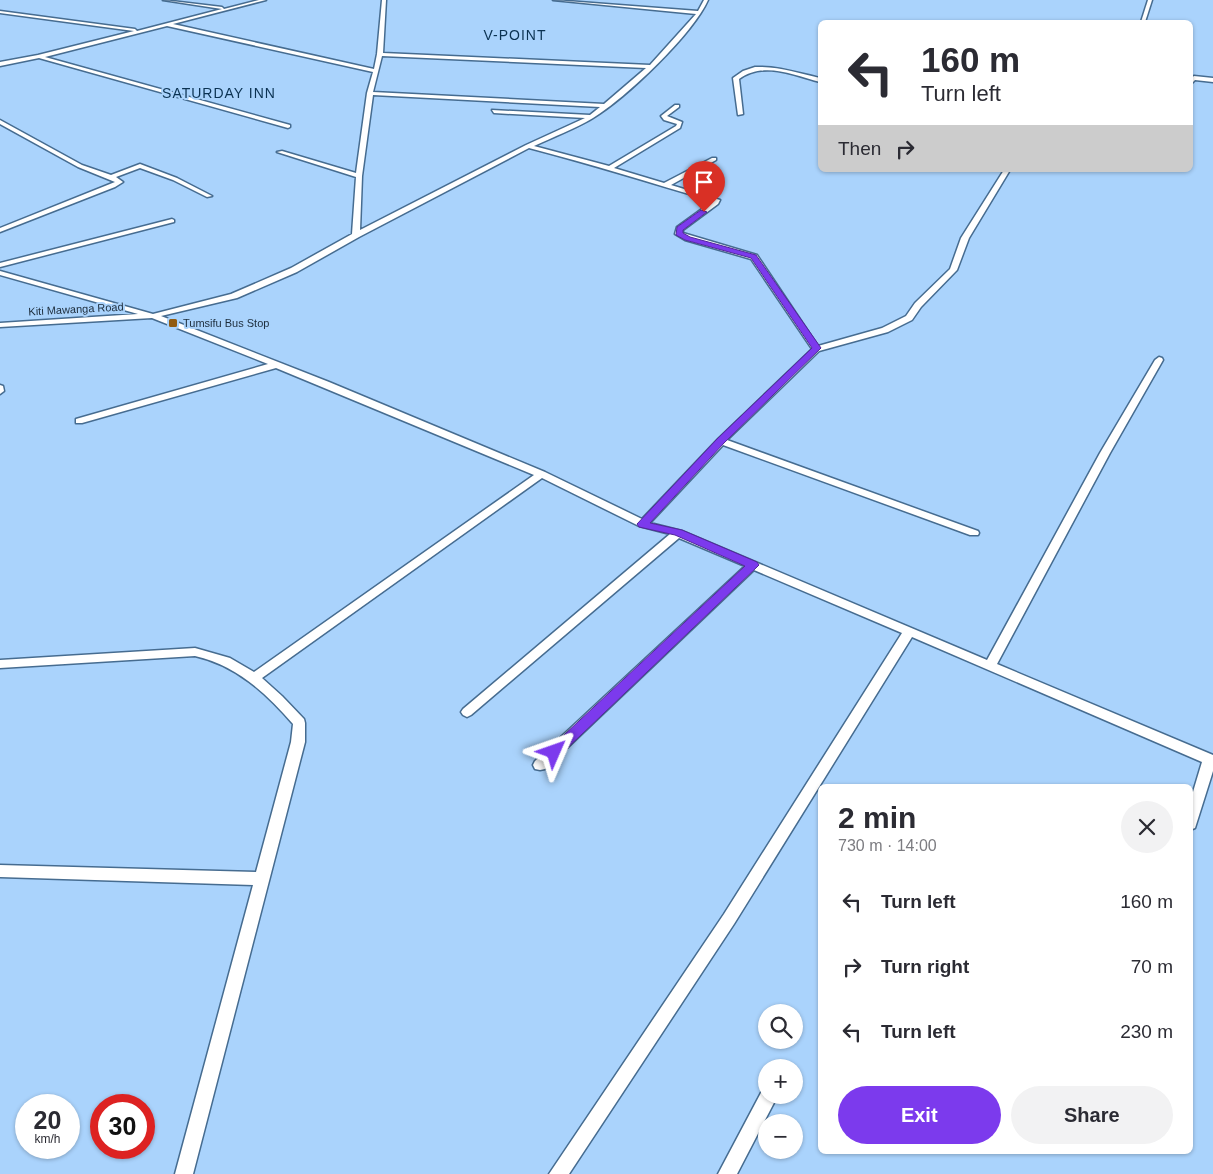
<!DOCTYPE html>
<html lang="en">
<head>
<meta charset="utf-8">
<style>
  body { margin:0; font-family:Arial,sans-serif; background:#f2f2f3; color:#2b2b33; height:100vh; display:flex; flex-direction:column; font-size:19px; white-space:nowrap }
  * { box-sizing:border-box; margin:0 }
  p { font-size:16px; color:#7c7c81 }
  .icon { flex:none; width:28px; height:28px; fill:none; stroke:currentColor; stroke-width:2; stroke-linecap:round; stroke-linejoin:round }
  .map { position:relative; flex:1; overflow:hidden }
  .sheet { position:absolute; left:818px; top:784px; width:375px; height:370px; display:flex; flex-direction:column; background:#fff; border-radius:8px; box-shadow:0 1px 4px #0004 }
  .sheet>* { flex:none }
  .top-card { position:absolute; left:818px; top:20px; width:375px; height:152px; border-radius:8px; box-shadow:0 1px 4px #0004; background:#fff; color:#2b2b33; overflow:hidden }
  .controls { position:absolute; left:758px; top:1004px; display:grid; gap:10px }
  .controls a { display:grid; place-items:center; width:45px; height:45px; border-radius:50%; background:#fff; box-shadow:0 1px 4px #0004; font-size:25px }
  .speed { position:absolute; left:15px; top:1094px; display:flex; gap:10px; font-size:25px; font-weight:700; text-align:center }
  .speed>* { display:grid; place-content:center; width:65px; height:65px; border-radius:50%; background:#fff; box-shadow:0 1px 4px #0004; line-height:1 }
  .speed small { font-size:12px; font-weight:400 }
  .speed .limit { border:8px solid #d22; background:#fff; color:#111 }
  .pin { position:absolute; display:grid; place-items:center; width:42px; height:42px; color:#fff; margin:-51px -21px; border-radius:50% 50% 50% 0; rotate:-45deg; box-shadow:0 0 5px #0007 }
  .pin .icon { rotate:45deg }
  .me { position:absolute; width:55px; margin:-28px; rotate:47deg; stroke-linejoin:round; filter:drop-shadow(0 0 4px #0008) }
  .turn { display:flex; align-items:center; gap:18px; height:105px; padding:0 20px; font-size:22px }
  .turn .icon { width:65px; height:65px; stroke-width:2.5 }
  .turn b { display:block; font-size:35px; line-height:42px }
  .then { display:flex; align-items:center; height:48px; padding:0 20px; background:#0003; gap:10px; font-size:19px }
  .round { display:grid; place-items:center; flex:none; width:52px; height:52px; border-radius:26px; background:#f2f2f3 }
  .overview { display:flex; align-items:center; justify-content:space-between; height:85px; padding:0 20px }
  h1 { font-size:30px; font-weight:600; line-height:38px }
  .cta { display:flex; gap:10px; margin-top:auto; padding:10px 20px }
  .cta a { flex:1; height:58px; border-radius:30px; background:#7c3aed; color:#fff; font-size:20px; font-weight:600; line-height:58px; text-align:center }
  .cta a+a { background:#f2f2f3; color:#2b2b33 }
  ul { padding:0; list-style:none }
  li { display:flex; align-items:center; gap:15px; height:65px; padding:0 20px }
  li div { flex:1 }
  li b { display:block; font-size:19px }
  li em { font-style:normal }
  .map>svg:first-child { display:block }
</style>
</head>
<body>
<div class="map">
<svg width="1213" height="1174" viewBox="0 0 1213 1174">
  <rect width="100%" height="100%" fill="#aad3fc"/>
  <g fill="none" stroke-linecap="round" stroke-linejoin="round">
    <g stroke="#466c90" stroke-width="3">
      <g id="street">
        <path d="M163,0L222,7L224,9L259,0H266L173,24L374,69L377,54L382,0H386L383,53L650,65L696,14L553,0L698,11L704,0H708C693,34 626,98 593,118C575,129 553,137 534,146L609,166L676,126L677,124L664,120L661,116L675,105H679V107L667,116L682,122L680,128L614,168L664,183L712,158H716V160L671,185L720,200L718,204L683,230V233L757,255L818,346L882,328L906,316L915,303L950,269L961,238L1004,170H1010L969,238L957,270L921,307L912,320L888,332L819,351L727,440L978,531L979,533L978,535H970L723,445L650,523L682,531L987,660L1100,453L1155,360L1159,357L1162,358L1163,360L1110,453L997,664L1213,755V771L1195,828L1190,830V802L1202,762L912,637L734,924L569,1174H549L724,914L902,633L754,570L545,769L540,770L535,769L533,765L535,761L745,566L679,538L471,715L467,717L463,715L461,712L463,709L670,534L639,526L542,478L262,678L282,696L304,719L305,723V742L193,1174H175L253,885L0,877V865L256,872L291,742L293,724C266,693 236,665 195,656L0,668V660L195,648L230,658L254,672L534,475L276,368L82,423H76V419L268,364L152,318L0,327V323L138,314L0,275V271L153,314L231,294L291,268L352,234L356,177L277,152L282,151L356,173L367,93L373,72L167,26L45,57L290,125V127L288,128L39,58L0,66V62L38,55L134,31L0,13V11L135,29L137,31L222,9ZM382,56L646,68L604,104L373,92ZM373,95L600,107L590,115L492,110L494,113L585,118L526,145L360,230L362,176ZM529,148C591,164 651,183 713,201L677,227L675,234L685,240L751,259L812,349L718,439L642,519L545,472L329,382L161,316L237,298L297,272L359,237Z"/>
        <path d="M1148,0H1152L1145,22H1141Z"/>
        <path d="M755,67C778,66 798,73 820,78V82C793,75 764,61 739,79L743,114L738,115L733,78L743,71Z"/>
        <path d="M1194,76L1213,78V82L1195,80L1190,85V79Z"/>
        <path d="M0,120L82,165L111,175L140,164L177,178L212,196L207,197L173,180L140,168L116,177L123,182L115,187L0,232V228L115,182L78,167L0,124Z"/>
        <path d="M172,219L174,220V222L0,267V263Z"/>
        <path d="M0,385L3,386L4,391L0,394Z"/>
        <path d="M766,1088V1095H778L737,1174H718L763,1089Z"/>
      </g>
    </g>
    <use href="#street" fill="#fff" fill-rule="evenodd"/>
  </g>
  <path fill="#7c3aed" stroke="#51269a" d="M701,210L707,212L683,230V233L690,237L756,255L821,348L724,443L650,523L682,530L757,562L759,565L757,567L559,756L554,757L550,756L548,752L550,748L745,566L675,535L639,527L637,524L717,439L812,348L751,258L685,240L676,235L677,227Z"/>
  <rect fill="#915b11" stroke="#aad3fc" stroke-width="2" x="168" y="318" width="10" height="10" rx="2.5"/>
  <g text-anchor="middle" stroke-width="4" stroke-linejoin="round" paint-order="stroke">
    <g font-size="11" fill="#1d2d3c" stroke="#aad3fc">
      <text transform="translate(76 309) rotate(-3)" y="4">Kiti Mawanga Road</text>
    </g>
    <g font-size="11" fill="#1d2d3c" stroke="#aad3fc" text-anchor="start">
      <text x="183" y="327">Tumsifu Bus Stop</text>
    </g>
    <g font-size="14" letter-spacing="1" fill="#0b3252" stroke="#aad3fc">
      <text x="515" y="40">V-POINT</text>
      <text x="219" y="98">SATURDAY INN</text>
    </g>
  </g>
</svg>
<div class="controls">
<a><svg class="icon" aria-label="search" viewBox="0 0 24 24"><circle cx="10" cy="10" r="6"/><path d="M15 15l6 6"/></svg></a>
<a>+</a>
<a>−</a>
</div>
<div class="speed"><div>20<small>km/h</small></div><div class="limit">30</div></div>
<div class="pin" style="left:704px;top:212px;background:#d93025"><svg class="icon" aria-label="arrive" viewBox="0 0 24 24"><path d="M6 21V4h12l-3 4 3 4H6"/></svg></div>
<svg class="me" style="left:554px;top:752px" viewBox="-20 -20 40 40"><path d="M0-17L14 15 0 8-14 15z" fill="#7c3aed" stroke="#fff" stroke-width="4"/></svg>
<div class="top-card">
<div class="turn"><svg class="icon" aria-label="left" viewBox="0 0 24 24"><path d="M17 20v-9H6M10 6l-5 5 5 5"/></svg><div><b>160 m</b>Turn left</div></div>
<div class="then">Then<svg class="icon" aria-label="right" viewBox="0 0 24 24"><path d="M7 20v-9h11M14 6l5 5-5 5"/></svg></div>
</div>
<section class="sheet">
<div class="overview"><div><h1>2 min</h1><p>730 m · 14:00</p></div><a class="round"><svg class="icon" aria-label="close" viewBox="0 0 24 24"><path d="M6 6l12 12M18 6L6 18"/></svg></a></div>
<ul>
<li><svg class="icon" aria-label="left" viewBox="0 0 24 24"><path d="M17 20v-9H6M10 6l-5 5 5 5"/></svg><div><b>Turn left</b></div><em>160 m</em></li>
<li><svg class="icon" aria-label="right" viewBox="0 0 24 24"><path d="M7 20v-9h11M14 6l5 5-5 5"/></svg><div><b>Turn right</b></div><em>70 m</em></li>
<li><svg class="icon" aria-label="left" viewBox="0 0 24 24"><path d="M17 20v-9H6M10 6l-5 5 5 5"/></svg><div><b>Turn left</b></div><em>230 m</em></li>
</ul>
<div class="cta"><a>Exit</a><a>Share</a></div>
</section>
</div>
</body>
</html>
